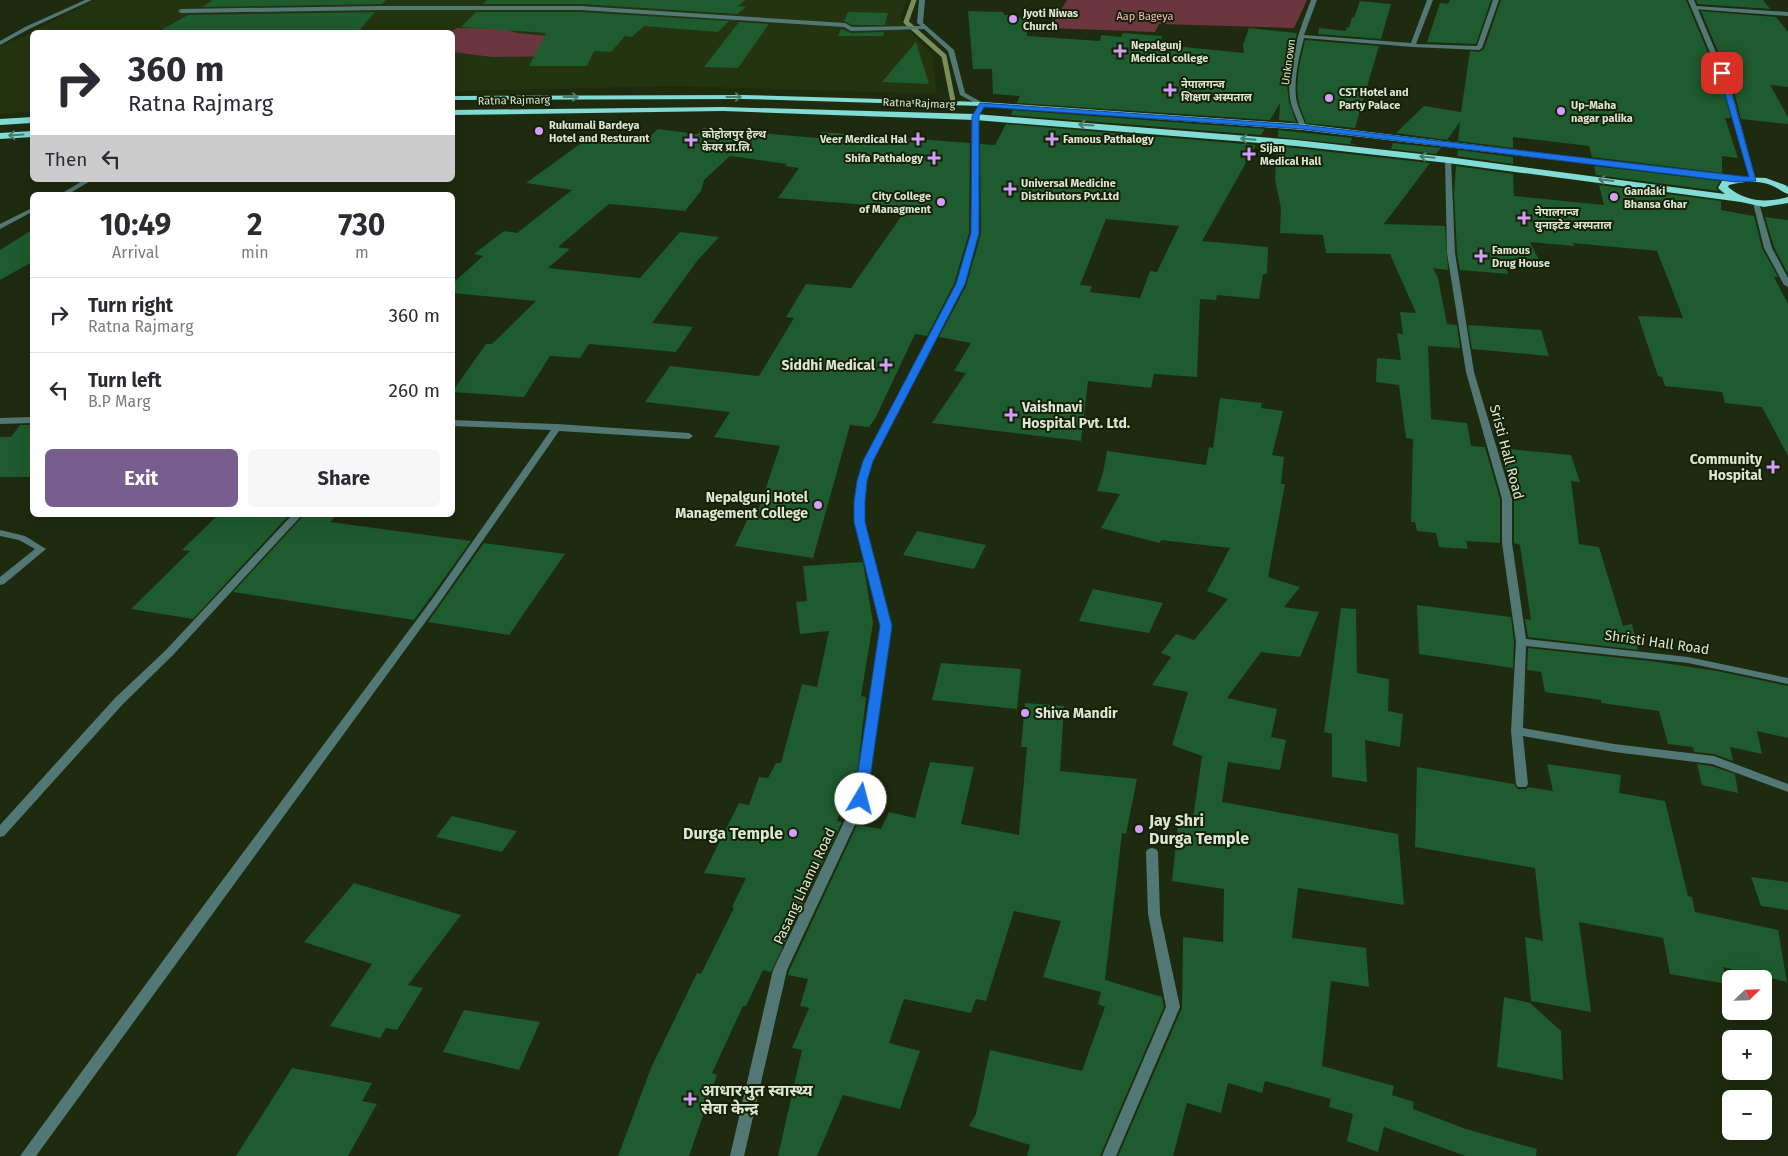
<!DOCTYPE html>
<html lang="en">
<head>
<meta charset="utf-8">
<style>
  body { margin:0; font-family:"Fira Sans","Noto Sans Devanagari",sans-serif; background:#f7f7f7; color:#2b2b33; height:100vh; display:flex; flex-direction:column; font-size:19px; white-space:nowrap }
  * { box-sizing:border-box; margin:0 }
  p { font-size:16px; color:#7c7c81 }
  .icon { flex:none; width:28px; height:28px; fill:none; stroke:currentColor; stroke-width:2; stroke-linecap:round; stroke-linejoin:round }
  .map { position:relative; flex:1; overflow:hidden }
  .side { position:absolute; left:30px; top:192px; width:425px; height:325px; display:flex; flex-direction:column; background:#fff; border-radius:8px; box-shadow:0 5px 20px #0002 }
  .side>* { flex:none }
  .top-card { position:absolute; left:30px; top:30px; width:425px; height:152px; border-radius:8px; box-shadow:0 5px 20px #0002; background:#fff; color:#2b2b33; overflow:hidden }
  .needle { width:32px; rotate:67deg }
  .fabs { position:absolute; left:1722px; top:970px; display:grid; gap:10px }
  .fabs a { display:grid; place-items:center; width:50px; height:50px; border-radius:8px; background:#fff; box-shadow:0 5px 20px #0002; font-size:25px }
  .pin { position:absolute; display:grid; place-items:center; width:42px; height:42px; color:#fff; margin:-21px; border-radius:10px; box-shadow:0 2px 8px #0006 }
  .me { position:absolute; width:55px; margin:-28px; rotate:8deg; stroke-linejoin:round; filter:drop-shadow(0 0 4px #0008) }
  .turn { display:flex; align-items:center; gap:18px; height:105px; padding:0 15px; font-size:22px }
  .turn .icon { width:65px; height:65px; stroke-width:2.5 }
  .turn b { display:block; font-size:35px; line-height:42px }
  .then { display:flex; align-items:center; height:48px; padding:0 15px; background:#0003; gap:10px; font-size:19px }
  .eta { display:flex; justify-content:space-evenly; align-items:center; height:85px; text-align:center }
  .eta b { font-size:30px; font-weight:700; line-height:35px }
  .primary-button { display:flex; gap:10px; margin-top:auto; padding:10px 15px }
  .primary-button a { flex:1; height:58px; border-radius:8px; background:#775e8e; color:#fff; font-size:20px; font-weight:700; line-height:58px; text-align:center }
  .primary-button a+a { background:#f7f7f7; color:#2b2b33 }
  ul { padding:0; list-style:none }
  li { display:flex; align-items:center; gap:15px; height:75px; padding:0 15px; border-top:1px solid #e1e1e2 }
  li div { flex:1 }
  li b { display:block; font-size:19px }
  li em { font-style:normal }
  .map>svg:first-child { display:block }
</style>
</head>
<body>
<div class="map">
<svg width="1788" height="1156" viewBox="0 0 1788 1156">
  <rect width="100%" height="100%" fill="#1e2b0e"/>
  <path fill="#243410" d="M96,0H906L901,17L909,30L933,56L937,94L677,86L453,91L452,32H32V112L0,114V45L26,36L33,30Z"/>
  <g fill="#6c3640">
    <path d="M1067,0H1307L1294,28L1159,24L1155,32L1050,28Z"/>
    <path d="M458,28L505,29L517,33L568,38L590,46L595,52L578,56L492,57L453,52L452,32H448Z"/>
  </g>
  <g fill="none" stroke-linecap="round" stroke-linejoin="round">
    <path stroke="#788e5d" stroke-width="5" d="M914,0L906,22L944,56L953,101"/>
  </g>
  <g fill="#1e5b2e" fill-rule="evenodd">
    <path d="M213,0H386L382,4L202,7Z"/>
    <path d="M487,0H745L738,6L746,7L737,14L581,4H483Z"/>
    <path d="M1450,0H1491L1476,44L1427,42L1440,3L1448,4Z"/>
    <path d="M1501,0H1686L1723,89L1731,118H1725L1738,158L1722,156V173L1592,157L1589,146L1513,137V148L1458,141L1460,122L1447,140L1396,133L1424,106L1461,112L1470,51L1479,52L1484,49Z"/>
    <path d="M1696,0H1763L1770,9L1698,4Z"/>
    <path d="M1360,1L1391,4L1381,39L1318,34L1319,28L1346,31L1347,27L1349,28L1352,17L1354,18Z"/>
    <path d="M968,11L1003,12L1004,15H1012V17L1026,18L1027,36L1100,41L1101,35L1121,37L1123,33L1162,36L1161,41L1165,42L1164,45L1244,53L1243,45L1249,28L1297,33L1290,60L1287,85L1289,102L1296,122L1279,120L1280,103L1270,120L1017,103L1020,96L993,94L992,69H973Z"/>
    <path d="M1701,11L1776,17L1788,32V87L1770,85L1788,117V124L1741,119L1733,87Z"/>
    <path d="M375,12L358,32H158L188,15Z"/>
    <path d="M476,12H581L729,21L718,32L644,26L632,37L625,36L611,52L594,51L587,66H529L546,33L461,27Z"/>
    <path d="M848,12L888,13L885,25H852L844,21Z"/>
    <path d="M739,22L769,24L738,68L704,67Z"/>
    <path d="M841,29L851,33L884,32L883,36H838Z"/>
    <path d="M1305,40L1379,46L1355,128L1306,123L1299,104L1297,89L1299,67Z"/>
    <path d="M916,42L929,84L882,82Z"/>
    <path d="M1013,110L1265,129L1261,135L1011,115Z"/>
    <path d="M1006,124L1256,145L1202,241L1268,247L1267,274H1263L1259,299L1217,295L1216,300L1200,299L1197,377L1154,374L1151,388L1088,381L1081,441L932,423L966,373L954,371L971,343L939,337L966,286L981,234L980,144L995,145ZM1106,219L1179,226L1157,272L1150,271L1140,298L1090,292L1092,286L1080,285Z"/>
    <path d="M703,128L818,138L821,132L970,143L969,233L954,284L927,336L915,334L875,419L869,427L850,425L813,558L735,546L753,507L759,508L780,446L714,437L730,412L645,402L670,366L759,376L794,318L786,317L806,284L851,288L907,208L778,198L799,168L785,166L787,164L730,156L704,180L701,191L685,211L609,204L558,247L570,249L548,268L640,278L680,232L719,237L697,261L652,323L693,327L676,352L589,344L580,358L550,356L524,397L452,392L486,344H492L536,301L452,293V284L483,256L474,254L504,231L517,233L572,190L526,183L594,134L646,140L658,129L698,134Z"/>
    <path d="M1278,130L1352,138L1350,143L1356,145L1278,137Z"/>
    <path d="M1393,143L1441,148L1436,154L1391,149Z"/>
    <path d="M1277,146L1430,163L1384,224L1445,226L1448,270L1433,268L1438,278L1447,324L1457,325L1460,348L1428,346L1431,419L1467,423L1471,446L1485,447L1500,499V543L1466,541L1468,549L1439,547L1436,533L1417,531L1415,522H1411L1413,439L1406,438L1399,385L1376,382L1377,358L1401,360L1397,333L1403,334L1400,312L1416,313L1390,254L1326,253L1323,235L1280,233L1281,208L1275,180Z"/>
    <path d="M1458,150L1513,157V164L1457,156Z"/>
    <path d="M1456,166L1513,174L1514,196L1604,205L1599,185L1721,201V210L1754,216L1762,248L1778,277H1774L1788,304V456L1762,407L1725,403L1722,392L1665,386L1662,377L1658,376L1638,316L1683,318L1657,251L1573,243L1574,246L1530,242L1539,260L1504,259L1508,274L1460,270L1457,253L1454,194Z"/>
    <path d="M1594,166L1720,181L1716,188L1719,191L1596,175Z"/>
    <path d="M1765,217L1788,220V274L1774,247Z"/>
    <path d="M32,230V262L0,280V250Z"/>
    <path d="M1468,325L1541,330L1549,356L1472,349Z"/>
    <path d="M1220,398L1262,403L1261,408L1283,411L1272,455L1284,457L1281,484H1285L1268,577L1300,587L1284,607L1319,612L1300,657L1261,652L1227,698L1277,709L1271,737L1286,740L1280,770L1228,762L1222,802L1398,834L1404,905L1298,888L1292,938L1366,948L1369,987L1331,981L1322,1066L1394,1086L1392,1095L1414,1102L1413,1109L1466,1129L1537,1149L1536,1156H1466L1384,1127L1378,1152L1347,1141L1353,1114L1329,1107L1331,1099L1265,1081L1262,1093L1228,1083L1221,1113L1187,1103L1173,1156H1118L1182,1008L1183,937L1223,942L1224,889L1172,881L1178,824L1192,826L1202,756L1172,745L1188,692L1152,685L1171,657L1161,653L1176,634L1194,640L1228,599L1207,591L1230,548L1161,540L1160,543L1101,528L1120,494L1097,491L1103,473L1107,451L1206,465L1209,447L1213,448Z"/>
    <path d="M20,425H32V477H0V437H11Z"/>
    <path d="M1499,448L1571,455L1580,482L1571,481L1579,544L1599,547L1623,626L1632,624L1638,650L1528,637L1525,619L1531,620L1520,545L1514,543V498Z"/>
    <path d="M218,515H289L193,619L131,609L190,551L182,550Z"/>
    <path d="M304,515H337L330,522L471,541L414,620L233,592Z"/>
    <path d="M917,531L986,545L974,569L903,555Z"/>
    <path d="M484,543L565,554L509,635L428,622Z"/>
    <path d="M863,562L873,623L861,696L866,697L857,775H851L837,821L842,822L771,972L763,970L746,1006H743L712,1073L717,1075L689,1156H618L651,1068L697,973L701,974L734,908L732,907L746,878L704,873L739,803L749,805L759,777L768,778L776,763H781L802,684L817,687L829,631L800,634L796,602L807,601L803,566Z"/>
    <path d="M1093,589L1163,603L1149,633L1079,621Z"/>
    <path d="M1417,605L1511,617L1514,642L1513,668L1419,654Z"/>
    <path d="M1341,608L1356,609L1357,673L1389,679L1388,711L1403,714L1400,747L1365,740L1367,782L1332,777V734L1324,732Z"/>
    <path d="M1528,648L1650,661L1717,671L1788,686V738L1757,731L1762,754L1730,747L1733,761L1714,754L1694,752L1693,747L1668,744L1659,711L1601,703V700L1545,692L1541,672L1527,670Z"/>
    <path d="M941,663L1021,669L1017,709L932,700Z"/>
    <path d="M1025,703L1064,706L1060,771L1137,779L1126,834L1122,833L1105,980L1162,997L1164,1007L1100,1156H1027L1030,1145L969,1126L976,1114L990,1050L1082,1071L1105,1007L1098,1004L1101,992L1043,977L1061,921L1014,911L986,1001L976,999L971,1013L904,999L889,1043L920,1051L900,1109L843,1095L817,1156H778L802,1050L792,1048L809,1008L800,1006L808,979L788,975L789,971L857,825L881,829L889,812L915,818L930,762L974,767L961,824L1019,835L1027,747H1021Z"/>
    <path d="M1547,764L1621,775L1619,793L1665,801L1688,896L1692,897L1695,912L1778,930L1787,982L1723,967L1727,984L1670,974L1663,938L1579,922L1591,1012L1531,1001L1525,937L1543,941L1535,868L1415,847L1417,767L1514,784L1518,789H1526L1528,787L1553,791Z"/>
    <path d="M1697,764L1712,766L1735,774L1738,793L1702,785Z"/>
    <path d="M452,816L517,831L502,852L436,837Z"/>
    <path d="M1751,877L1788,882V910L1761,906Z"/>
    <path d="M354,883L461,915L408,985L423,988L397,1030L386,1028L380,1038L330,1026L372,964L304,942Z"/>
    <path d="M1504,997L1530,1003L1561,1031L1563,1080L1497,1067Z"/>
    <path d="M464,1010L540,1022L519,1070L443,1052Z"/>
    <path d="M292,1068L372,1083L362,1101L377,1104L348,1156H236Z"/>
  </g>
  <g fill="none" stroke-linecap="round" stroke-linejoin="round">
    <g fill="#527875" fill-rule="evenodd">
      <path d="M85,0H92L29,29L0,45V41L25,27Z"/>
      <path d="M919,0H925L923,23L954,50L965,93L985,104L978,117L979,233L964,285L873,461L867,481L864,501L865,522L891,626L867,799L787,970L744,1156H730L773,970L855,799L881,626L855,522L854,501L857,481L863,461L956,285L971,233L972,117L979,105L960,95L948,51L924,29L851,31L844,27L581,10H379L181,13L178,11L181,9L379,6H581L845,23L852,27L921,26L917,23Z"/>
      <path d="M1311,0H1317L1304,35L1411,43L1427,0H1433L1416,44L1477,46L1493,0H1499L1482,48L1479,50L1413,47L1304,38C1299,57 1294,77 1296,97C1297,107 1303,117 1306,127L1303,129L1300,127C1297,118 1291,108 1290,98C1286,65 1300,29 1311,0Z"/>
      <path d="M1696,6L1788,12V16L1694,9Z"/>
      <path d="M1448,158L1451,160L1455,253L1474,372L1512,499V543L1526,639L1688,657L1788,678V684L1688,663L1526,646L1523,728L1614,744L1714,756L1788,784V792L1712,764L1614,752L1523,736L1528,784L1526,787H1518L1516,784L1511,731L1516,642L1502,543V499L1466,372L1447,253L1445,160Z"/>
      <path d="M84,180H92L67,195H59Z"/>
      <path d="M32,208V212L0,229V224Z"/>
      <path d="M32,417V423L0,424V418Z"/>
      <path d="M452,420L557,424L689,433L693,436L689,439L559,431L440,602L36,1156H20L198,913L433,598L551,430L452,426Z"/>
      <path d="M292,515H302L173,655L123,704L4,836L0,837V825L115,698L165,651Z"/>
      <path d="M0,530L25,536L46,549L4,584L0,585V577L35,549L19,540L0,536Z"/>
      <path d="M1152,848L1156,849L1158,852L1160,914L1180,1007L1116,1156H1102L1166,1007L1148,914L1146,852L1148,849Z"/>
    </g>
    <g fill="#527875" fill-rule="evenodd">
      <path d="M1688,0H1694L1731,88L1756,180L1755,181L1750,180L1725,88Z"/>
      <path d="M1756,201L1759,203L1772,248L1788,278V287L1784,285L1764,248L1753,203Z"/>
    </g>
    <g fill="#80dcd4" fill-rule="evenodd">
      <path d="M744,95L982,102L1303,124L1739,177L1766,178L1785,185L1788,187V194C1783,192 1779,189 1773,186C1760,180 1743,181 1729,185L1728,187C1746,202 1767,203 1788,197V203L1764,207L1741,202L1448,163L1296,146L975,120L723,111L452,115V110L723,107L975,114L1296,140L1448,157L1725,194L1718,188L1722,181L1724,180L1303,130L982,106L744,99L452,100V96Z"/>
      <path d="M32,117V123L0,125V119Z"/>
      <path d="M32,131V137L0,139V133Z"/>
    </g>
  </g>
  <defs><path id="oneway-shaft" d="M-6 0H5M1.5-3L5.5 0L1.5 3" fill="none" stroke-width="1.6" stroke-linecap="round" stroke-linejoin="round" transform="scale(1.25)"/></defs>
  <g stroke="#4a7e6c">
    <use href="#oneway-shaft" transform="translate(571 97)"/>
    <use href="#oneway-shaft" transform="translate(734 97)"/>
    <use href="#oneway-shaft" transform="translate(1086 125) rotate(-176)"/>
    <use href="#oneway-shaft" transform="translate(16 135) rotate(176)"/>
    <use href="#oneway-shaft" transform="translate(1248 139) rotate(-175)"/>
    <use href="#oneway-shaft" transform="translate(1427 157) rotate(-174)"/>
    <use href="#oneway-shaft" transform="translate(1606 180) rotate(-173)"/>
  </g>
  <path fill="#1a73e8" stroke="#114b97" d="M1722,71L1726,73L1756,181L1736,182L1302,129L984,107L979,116V233L965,284L873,461L867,481L865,502V522L892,626L867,799L865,803H856L854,799L880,626L854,522V502L857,481L863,461L956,284L971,233L972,116L980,103L1302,125L1749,177L1719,73Z"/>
  <g fill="#d39cfd" stroke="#152105" stroke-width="2">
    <circle cx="1013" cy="19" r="5"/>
    <path d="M1117.5 43.5h5v5h5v5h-5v5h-5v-5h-5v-5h5z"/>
    <path d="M1167.5 82.5h5v5h5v5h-5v5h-5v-5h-5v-5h5z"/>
    <circle cx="1329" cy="98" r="5"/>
    <circle cx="1561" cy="111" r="5"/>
    <circle cx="539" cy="131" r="5"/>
    <path d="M915.5 131.5h5v5h5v5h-5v5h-5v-5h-5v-5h5z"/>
    <path d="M1049.5 131.5h5v5h5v5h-5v5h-5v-5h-5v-5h5z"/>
    <path d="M688.5 132.5h5v5h5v5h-5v5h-5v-5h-5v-5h5z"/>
    <path d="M1246.5 146.5h5v5h5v5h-5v5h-5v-5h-5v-5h5z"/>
    <path d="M931.5 150.5h5v5h5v5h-5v5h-5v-5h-5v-5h5z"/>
    <path d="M1007.5 181.5h5v5h5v5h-5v5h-5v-5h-5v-5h5z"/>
    <circle cx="1614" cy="197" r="5"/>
    <circle cx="941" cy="202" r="5"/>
    <path d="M1521.5 210.5h5v5h5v5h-5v5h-5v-5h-5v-5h5z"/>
    <path d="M1478.5 248.5h5v5h5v5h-5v5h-5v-5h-5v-5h5z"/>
    <path d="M883.5 357.5h5v5h5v5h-5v5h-5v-5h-5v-5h5z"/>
    <path d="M1008.5 407.5h5v5h5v5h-5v5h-5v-5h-5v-5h5z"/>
    <path d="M1770.5 459.5h5v5h5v5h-5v5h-5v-5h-5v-5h5z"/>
    <circle cx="818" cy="505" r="5"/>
    <circle cx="1025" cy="713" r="5"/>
    <circle cx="1139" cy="829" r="5"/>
    <circle cx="793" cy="833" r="5"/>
    <path d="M687.5 1091.5h5v5h5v5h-5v5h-5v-5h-5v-5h5z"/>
  </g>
  <g text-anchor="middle" stroke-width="4" stroke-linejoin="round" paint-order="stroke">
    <g font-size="11" font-weight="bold" fill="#dde6d4" stroke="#152105" text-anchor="start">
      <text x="1023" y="17">Jyoti Niwas<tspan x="1023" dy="13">Church</tspan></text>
      <text x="1131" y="49">Nepalgunj<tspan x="1131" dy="13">Medical college</tspan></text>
      <text x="1181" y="88">नेपालगन्ज<tspan x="1181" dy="13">शिक्षण अस्पताल</tspan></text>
      <text x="1339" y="96">CST Hotel and<tspan x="1339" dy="13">Party Palace</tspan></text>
      <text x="1571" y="109">Up-Maha<tspan x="1571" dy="13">nagar palika</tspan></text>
      <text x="549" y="129">Rukumali Bardeya<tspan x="549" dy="13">Hotel and Resturant</tspan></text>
      <text x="702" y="138">काेहाेलपुर हेल्थ<tspan x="702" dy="13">केयर प्रा.लि.</tspan></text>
      <text x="907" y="143" text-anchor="end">Veer Merdical Hal</text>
      <text x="1063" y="143">Famous Pathalogy</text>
      <text x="1260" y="152">Sijan<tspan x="1260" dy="13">Medical Hall</tspan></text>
      <text x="923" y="162" text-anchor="end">Shifa Pathalogy</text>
      <text x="1021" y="187">Universal Medicine<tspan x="1021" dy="13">Distributors Pvt.Ltd</tspan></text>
      <text x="1624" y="195">Gandaki<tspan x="1624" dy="13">Bhansa Ghar</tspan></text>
      <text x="931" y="200" text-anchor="end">City College<tspan x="931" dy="13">of Managment</tspan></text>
      <text x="1535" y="216">नेपालगन्ज<tspan x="1535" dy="13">युनाइटेड अस्पताल</tspan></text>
      <text x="1492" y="254">Famous<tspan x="1492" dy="13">Drug House</tspan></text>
    </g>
    <g font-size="11" fill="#f8b8c1" stroke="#152105">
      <text x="1145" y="20">Aap Bageya</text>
    </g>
    <g font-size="11" fill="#dde6d4" stroke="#152105">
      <text transform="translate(1288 62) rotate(-82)" y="4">Unknown</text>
      <text transform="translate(514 100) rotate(-1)" y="4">Ratna Rajmarg</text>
      <text transform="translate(919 103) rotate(2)" y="4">Ratna Rajmarg</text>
    </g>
    <g font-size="14" font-weight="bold" fill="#dde6d4" stroke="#152105" text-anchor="end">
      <text x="875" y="370">Siddhi Medical</text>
      <text x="1022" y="412" text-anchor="start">Vaishnavi<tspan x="1022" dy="16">Hospital Pvt. Ltd.</tspan></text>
      <text x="1762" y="464">Community<tspan x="1762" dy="16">Hospital</tspan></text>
      <text x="808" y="502">Nepalgunj Hotel<tspan x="808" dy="16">Management College</tspan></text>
      <text x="1035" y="718" text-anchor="start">Shiva Mandir</text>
    </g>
    <g font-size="14" fill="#dde6d4" stroke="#152105">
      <text transform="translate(1507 452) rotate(75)" y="5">Sristi Hall Road</text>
      <text transform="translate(1657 642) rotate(8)" y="5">Shristi Hall Road</text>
      <text transform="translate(804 886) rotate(-65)" y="5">Pasang Lhamu Road</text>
    </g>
    <g font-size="16" font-weight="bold" fill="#dde6d4" stroke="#152105" text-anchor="start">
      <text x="1149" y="826">Jay Shri<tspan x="1149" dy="18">Durga Temple</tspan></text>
      <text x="783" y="839" text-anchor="end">Durga Temple</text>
      <text x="701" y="1096">आधारभुत स्वास्थ्य<tspan x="701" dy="18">सेवा केन्द्र</tspan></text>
    </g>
  </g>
</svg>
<div class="fabs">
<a><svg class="needle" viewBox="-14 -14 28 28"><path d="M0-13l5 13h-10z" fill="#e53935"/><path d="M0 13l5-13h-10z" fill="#7c7c81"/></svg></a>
<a>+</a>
<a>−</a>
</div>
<div class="pin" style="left:1722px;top:73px;background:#d93025"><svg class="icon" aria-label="arrive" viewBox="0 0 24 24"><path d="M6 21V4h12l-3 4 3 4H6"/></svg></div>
<svg class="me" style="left:861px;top:799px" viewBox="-20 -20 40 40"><circle r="19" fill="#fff"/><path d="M0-13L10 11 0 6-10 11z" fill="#1a73e8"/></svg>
<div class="top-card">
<div class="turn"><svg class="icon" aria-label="right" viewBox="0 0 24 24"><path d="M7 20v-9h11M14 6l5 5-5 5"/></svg><div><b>360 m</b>Ratna Rajmarg</div></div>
<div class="then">Then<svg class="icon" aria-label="left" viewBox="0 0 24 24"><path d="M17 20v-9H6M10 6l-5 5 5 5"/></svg></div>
</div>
<section class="side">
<div class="eta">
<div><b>10:49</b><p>Arrival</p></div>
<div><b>2</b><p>min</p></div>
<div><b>730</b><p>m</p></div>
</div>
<ul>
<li><svg class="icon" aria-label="right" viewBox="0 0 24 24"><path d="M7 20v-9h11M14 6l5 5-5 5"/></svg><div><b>Turn right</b><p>Ratna Rajmarg</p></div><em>360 m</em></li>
<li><svg class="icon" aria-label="left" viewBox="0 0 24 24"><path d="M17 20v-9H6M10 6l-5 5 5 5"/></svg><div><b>Turn left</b><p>B.P Marg</p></div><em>260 m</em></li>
</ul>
<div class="primary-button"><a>Exit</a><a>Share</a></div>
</section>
</div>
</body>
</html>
